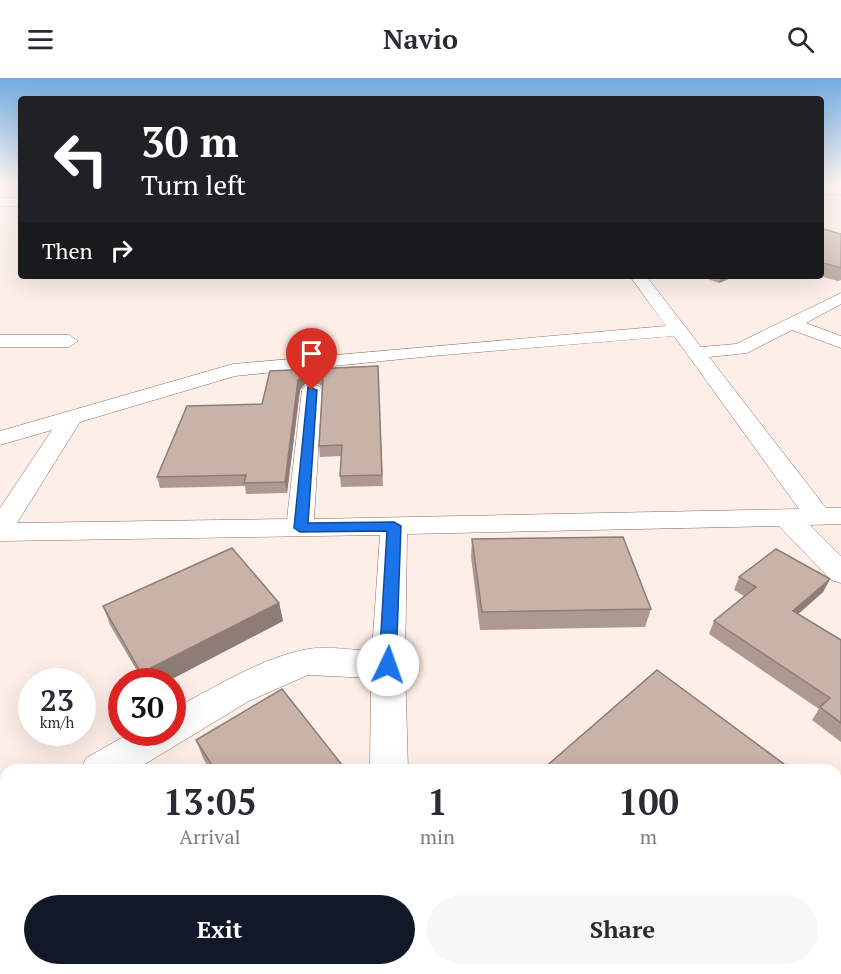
<!DOCTYPE html>
<html lang="en">
<head>
<meta charset="utf-8">
<style>
  body { margin:0; font-family:"PT Serif",serif; background:#f7f7f7; color:#2b2b33; height:100vh; display:flex; flex-direction:column; font-size:22px; white-space:nowrap }
  * { box-sizing:border-box; margin:0 }
  p { font-size:20px; color:#7c7c81 }
  .icon { flex:none; width:33px; height:33px; fill:none; stroke:currentColor; stroke-width:2; stroke-linecap:round; stroke-linejoin:round }
  .map { position:relative; flex:1; overflow:hidden }
  .details { position:absolute; left:0px; top:686px; width:842px; height:212px; display:flex; flex-direction:column; background:#fff; border-radius:18px 18px 0 0; box-shadow:0 6px 24px #0002 }
  .details>* { flex:none }
  .hud { position:absolute; left:18px; top:18px; width:806px; height:183px; border-radius:6px; box-shadow:0 6px 24px #0002; background:#202124; color:#fff; overflow:hidden }
  .speed { position:absolute; left:18px; top:590px; display:flex; gap:12px; font-size:30px; font-weight:700; text-align:center }
  .speed>* { display:grid; place-content:center; width:78px; height:78px; border-radius:50%; background:#fff; box-shadow:0 6px 24px #0002; line-height:1 }
  .speed small { font-size:15px; font-weight:400 }
  .speed .limit { border:9px solid #d22; background:#fff; color:#111 }
  .pin { position:absolute; display:grid; place-items:center; width:51px; height:51px; color:#fff; margin:-62px -26px; border-radius:50% 50% 50% 0; rotate:-45deg; box-shadow:0 0 6px #0007 }
  .pin .icon { rotate:45deg }
  .me { position:absolute; width:66px; margin:-33px; rotate:3deg; stroke-linejoin:round; filter:drop-shadow(0 0 4px #0008) }
  .turn { display:flex; align-items:center; gap:21px; height:126px; padding:0 24px; font-size:27px }
  .turn .icon { width:78px; height:78px; stroke-width:2.5 }
  .turn b { display:block; font-size:42px; line-height:51px }
  .then { display:flex; align-items:center; height:57px; padding:0 24px; background:#0003; gap:12px; font-size:22px }
  .eta { display:flex; justify-content:space-evenly; align-items:center; height:102px; text-align:center }
  .eta b { font-size:36px; font-weight:700; line-height:42px }
  .cta { display:flex; gap:12px; margin-top:auto; padding:12px 24px }
  .cta a { flex:1; height:69px; border-radius:36px; background:#111827; color:#fff; font-size:24px; font-weight:700; line-height:69px; text-align:center }
  .cta a+a { background:#f7f7f7; color:#2b2b33 }
  header { display:flex; justify-content:space-between; align-items:center; height:78px; padding:0 24px; background:#fff; font-size:27px; font-weight:700 }
  .map>svg:first-child { display:block }
</style>
</head>
<body>
<header><svg class="icon" aria-label="menu" viewBox="0 0 24 24"><path d="M4 6h16M4 12h16M4 18h16"/></svg>Navio<svg class="icon" aria-label="search" viewBox="0 0 24 24"><circle cx="10" cy="10" r="6"/><path d="M15 15l6 6"/></svg></header>
<div class="map">
<svg width="841" height="896" viewBox="0 0 841 896">
  <rect width="100%" height="100%" fill="#fdeee7"/>
  <g fill="none" stroke-linecap="round" stroke-linejoin="round">
    <g stroke="#867167" stroke-width="1">
      <g id="street">
        <rect x="820" y="110" width="21" height="6"/>
        <rect x="0" y="120" width="21" height="8"/>
        <path d="M630,198H646L701,269L736,266L841,215V226L806,245L841,258V270L792,252L747,275L709,279L826,430H841V446L810,447L841,478V505L831,502L779,448L407,456L405,587L408,692H370L371,600L308,597L249,623L135,692H81L86,680L132,654H172V632C211,611 260,581 303,572C323,567 351,572 372,573L380,457L0,463V430L52,352L0,367V353L233,286L666,248ZM674,258L799,431L314,441L322,312L319,308H305L302,312L287,441L17,445L80,344L235,298L432,278Z"/>
        <path d="M0,257H69L78,263L69,269H0Z"/>
        <path d="M6,726V767L0,769V729Z"/>
        <path d="M841,770V818L836,820V772Z"/>
        <rect x="366" y="891" width="48" height="5"/>
        <path d="M739,891H789L787,896H737Z"/>
      </g>
    </g>
    <use href="#street" fill="#fff" fill-rule="evenodd"/>
    <path stroke="#6d625d" stroke-width="2" stroke-dasharray="5 5" stroke-linecap="butt" d="M0,107L21,106"/>
  </g>
  <g fill="#ad9990">
    <path d="M820,150L841,156V202L838,203L820,198Z"/>
    <path d="M699,198H736L719,205Z"/>
    <path d="M378,288L383,408L341,409L340,398L341,378L320,379L319,368L322,309L319,306H305L300,312L287,415L246,416L245,408L160,410L157,399L262,326L270,293Z"/>
    <path d="M472,461L651,531L645,549L480,552L471,479Z"/>
    <path d="M739,499L830,501L823,514L798,536L841,562V664L812,642L819,631L709,556L714,543L744,518L734,512Z"/>
    <path d="M279,525L283,543L168,603H143L110,547L103,528Z"/>
    <path d="M196,662L346,692H210L203,680Z"/>
  </g>
  <g fill="#8d7d76">
    <path d="M721,198H736L719,205Z"/>
    <path d="M304,296L305,306L300,312L287,415L285,404L298,302Z"/>
    <path d="M830,501L823,514L787,546L793,533Z"/>
    <path d="M279,525L283,543L168,603H144L141,595Z"/>
    <path d="M0,807L6,813V824Z"/>
    <path d="M28,891H37L38,896H30Z"/>
  </g>
  <g fill="#c9b2a8" stroke="#8d7d76" stroke-width="1.5">
    <path d="M820,150L841,156V190L820,184Z"/>
    <path d="M378,288L382,397L340,398L342,367L319,368L323,301L318,296H304L298,302L285,404L244,405L246,397L157,399L187,328L262,326L270,293Z"/>
    <path d="M623,459L651,531L482,534L472,461Z"/>
    <path d="M232,470L279,525L141,595L103,528Z"/>
    <path d="M776,471L830,501L793,533L841,562V645L820,629L830,620L714,543L756,509L739,499Z"/>
    <path d="M657,592L792,692H544L543,691Z"/>
    <path d="M282,611L346,692H215L196,662Z"/>
    <path d="M0,807L6,824V891H28L30,896H0Z"/>
    <path d="M118,891H182L185,896H111Z"/>
  </g>
  <linearGradient id="sky" x2="0" y2="1"><stop stop-color="#73ace1"/><stop offset="0.46" stop-color="#fef7f4"/><stop offset="1" stop-color="#fef7f4" stop-opacity="0"/></linearGradient>
  <rect width="841" height="230" fill="url(#sky)"/>
  <path fill="#1a73e8" stroke="#114b97" stroke-width="1.5" d="M308,309L317,312L308,445L394,444L401,448L396,587L394,592H382L379,587L387,453L300,454L294,450Z"/>
</svg>
<div class="speed"><div>23<small>km/h</small></div><div class="limit">30</div></div>
<div class="pin" style="left:312px;top:312px;background:#d93025"><svg class="icon" aria-label="arrive" viewBox="0 0 24 24"><path d="M6 21V4h12l-3 4 3 4H6"/></svg></div>
<svg class="me" style="left:388px;top:587px" viewBox="-20 -20 40 40"><circle r="19" fill="#fff"/><path d="M0-13L10 11 0 6-10 11z" fill="#1a73e8"/></svg>
<div class="hud">
<div class="turn"><svg class="icon" aria-label="left" viewBox="0 0 24 24"><path d="M17 20v-9H6M10 6l-5 5 5 5"/></svg><div><b>30 m</b>Turn left</div></div>
<div class="then">Then<svg class="icon" aria-label="right" viewBox="0 0 24 24"><path d="M7 20v-9h11M14 6l5 5-5 5"/></svg></div>
</div>
<section class="details">
<div class="eta">
<div><b>13:05</b><p>Arrival</p></div>
<div><b>1</b><p>min</p></div>
<div><b>100</b><p>m</p></div>
</div>
<div class="cta"><a>Exit</a><a>Share</a></div>
</section>
</div>
</body>
</html>
